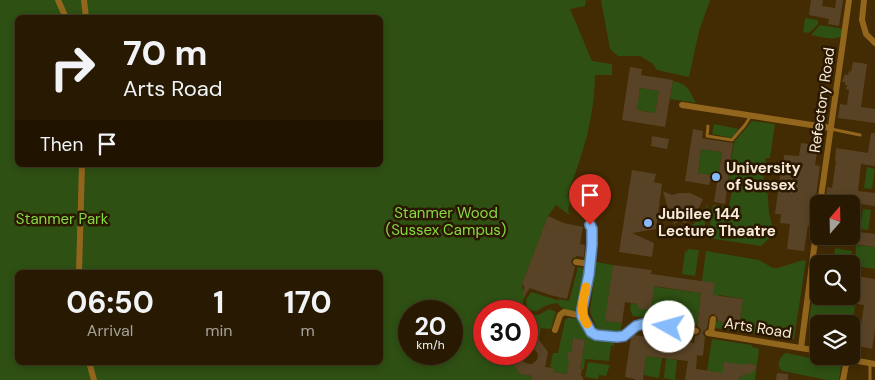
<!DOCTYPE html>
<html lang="en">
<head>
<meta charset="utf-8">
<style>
  body { margin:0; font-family:"DM Sans",sans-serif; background:#342711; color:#f1f3f6; height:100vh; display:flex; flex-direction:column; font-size:19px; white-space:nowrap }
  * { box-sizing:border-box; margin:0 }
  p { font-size:16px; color:#a5a199 }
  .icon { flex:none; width:28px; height:28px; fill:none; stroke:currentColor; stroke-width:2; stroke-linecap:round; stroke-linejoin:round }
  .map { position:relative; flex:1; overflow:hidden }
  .side { position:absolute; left:15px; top:270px; width:368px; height:95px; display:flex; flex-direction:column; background:#281a02; border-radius:8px; box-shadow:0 2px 8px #0003,0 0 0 1px #443824 }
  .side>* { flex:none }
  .guide { position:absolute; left:15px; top:15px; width:368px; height:152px; border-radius:8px; box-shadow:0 2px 8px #0003,0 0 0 1px #443824; background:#281a02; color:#f1f3f6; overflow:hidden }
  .needle { width:32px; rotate:20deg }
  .tools { position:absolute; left:810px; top:195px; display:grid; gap:10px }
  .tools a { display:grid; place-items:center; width:50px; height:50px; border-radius:8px; background:#281a02; box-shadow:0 2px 8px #0003,0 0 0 1px #443824; font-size:25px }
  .speed { position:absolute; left:398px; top:300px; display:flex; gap:10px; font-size:25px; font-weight:700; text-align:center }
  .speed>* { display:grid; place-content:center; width:65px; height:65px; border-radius:50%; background:#281a02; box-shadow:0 2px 8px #0003,0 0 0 1px #443824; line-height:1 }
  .speed small { font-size:12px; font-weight:400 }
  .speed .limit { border:8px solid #d22; background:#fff; color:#111 }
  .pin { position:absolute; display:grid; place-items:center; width:42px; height:42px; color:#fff; margin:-51px -21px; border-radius:50% 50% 50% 0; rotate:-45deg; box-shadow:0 0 5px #0007 }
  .pin .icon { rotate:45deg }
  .me { position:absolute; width:55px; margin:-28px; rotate:277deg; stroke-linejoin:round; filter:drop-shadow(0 0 4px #0008) }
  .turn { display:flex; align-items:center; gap:18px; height:105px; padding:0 25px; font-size:22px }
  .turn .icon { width:65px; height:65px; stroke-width:2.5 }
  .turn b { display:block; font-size:35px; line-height:42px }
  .then { display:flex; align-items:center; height:48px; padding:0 25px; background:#0003; gap:10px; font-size:19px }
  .eta { display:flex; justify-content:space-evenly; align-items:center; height:85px; text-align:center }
  .eta b { font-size:30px; font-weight:700; line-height:35px }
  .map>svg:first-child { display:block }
</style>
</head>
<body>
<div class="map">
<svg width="875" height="380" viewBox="0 0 875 380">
  <rect width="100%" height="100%" fill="#362203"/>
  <path fill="#432b03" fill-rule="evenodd" d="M547,0H875V380H490L495,354H526V311H516ZM819,204H851V236H819ZM819,264H851V296H819ZM819,324H851V356H819Z"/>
  <g fill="#2e5013" fill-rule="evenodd">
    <path d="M0,0H586L585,6L570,9L592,61L612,64V75H595C594,122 583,153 567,196L572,198L568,208L569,215L556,205L548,216L522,285L523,290L526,295C524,298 523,299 523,303C523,309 531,316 537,315C541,314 545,311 549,309L556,312L551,329L541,328L539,340L526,338V311H484V354H512L511,361L520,374L532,376L531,380H0ZM18,18H380V165H18ZM18,272H380V362H18ZM409,311H451V354H409Z"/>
    <path d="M601,0H710L699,31L689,77L657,70L652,63L640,56H618L610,49Z"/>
    <path d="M805,18L818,20V24L809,33L803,32Z"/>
    <path d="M820,25L844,29L843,36C833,41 821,37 811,35Z"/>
    <path d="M673,81C688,84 689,90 696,103L670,99Z"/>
    <path d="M640,88L659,91L655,113L637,110Z"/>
    <path d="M752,121L775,124L770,158H766L763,183L767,184L769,213L772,225L773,235L761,246L708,238L713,205L729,207L732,190L727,189L734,142Z"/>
    <path d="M714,124L739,129L732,138L712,134Z"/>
    <path d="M701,149L722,152L718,176L698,173Z"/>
    <path d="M867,167L875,169L872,189L864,188Z"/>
    <path d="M708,204L703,237L689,235L690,232H688V228C698,222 702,214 708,204Z"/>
    <path d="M863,209L871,210L868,230L860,229Z"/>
    <path d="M856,245L875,247V269L855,266Z"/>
    <path d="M835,248L852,251L850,264L833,263Z"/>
    <path d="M688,249L699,250L695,276L682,274L685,251L687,252Z"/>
    <path d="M706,251L759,260L773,268H778L803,260L806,261L794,339L715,328V321L739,324L743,299L719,295L718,303L702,281Z"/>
    <path d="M596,262L613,265L606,321L622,323L620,332L597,329L590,312Z"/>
    <path d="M578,267C583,268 584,269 585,274L580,305L576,311C569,312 562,309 557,303C554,304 551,304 548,305C538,308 538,316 527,307L526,300L531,292L557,300L558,301L559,299L569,301Z"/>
    <path d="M650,286L701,293L697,324L633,316L630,310L631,303L638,304V308L651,309L653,297Z"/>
    <path d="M813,297L818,298L819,300L855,306L851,334V324H819V343C802,335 811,311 813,297Z"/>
    <path d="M568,318C582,317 586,326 592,337L614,341V346H611L609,361L585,359L584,369H580L581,362L579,361L582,357L585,340L573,338L571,353H568L567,360H569L570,374L553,372L554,368L550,367L553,353H558L565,320Z"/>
    <path d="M712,339L752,345V347L759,349L755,380H739V376L743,377V374L748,375V373H751L752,371H755L756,365L746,363L745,365L732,375L707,371Z"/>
    <path d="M786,353L839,364L841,367L839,380H827L783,371C775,367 779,357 786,353Z"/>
    <path d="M646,356L662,358L659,378L644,375Z"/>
    <path d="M666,358L677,360L675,380L664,378Z"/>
    <path d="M588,362L610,365L606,376L599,375L598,379L585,377Z"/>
  </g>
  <g fill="#594326" fill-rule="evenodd">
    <path d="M811,0H823L822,6L835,8L836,0H843L839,26L828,24L829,19L809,15Z"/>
    <path d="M853,62L867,64L861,107L875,109V123L838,118L840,104L847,105L849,90L846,89L847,85H845V82H842L845,74L848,75L849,71L851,72Z"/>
    <path d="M630,67L642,69L641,75L673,80L665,127L622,120ZM640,88L659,91L655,113L637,110Z"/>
    <path d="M693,129L703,131L702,138L706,139L733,143L725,204L714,202L722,152L701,149L698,173L712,175L709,185L685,181Z"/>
    <path d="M871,133H875V166L861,164L858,191L875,193V206L827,199V197H826L827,187L832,188L836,161H835L836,148L868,153Z"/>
    <path d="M652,136L669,139L667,149L651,146Z"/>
    <path d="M801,143L818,145L815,165L820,166L816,196H814L811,215H813V221L811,220L810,226L808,225L804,251L787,249L790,224L780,223L781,214H775L781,170H782L784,155L799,156Z"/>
    <path d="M632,170L656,174L654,182L662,184L656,229L632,233L654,243L652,257L619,252Z"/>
    <path d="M663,191L672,195L679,193H690L703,199L697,212L691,221L685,223L680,220L674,224L669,213Z"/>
    <path d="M548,216L564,223L583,227L580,244L585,245L584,257L577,256L572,259L571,261L572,264L575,267L567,299L550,295L530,288L523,298L524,286L522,284Z"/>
    <path d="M851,231L875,234V247L825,240L826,236H851Z"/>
    <path d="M613,265L652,270L651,274L715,283L713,295L743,299L739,325L718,321L717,317L714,314H712L709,316L707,328L703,332V334L705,337L703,356L697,355L696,369L723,373L724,362L745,365V363L756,365L755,371H752V374L748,373V375L743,374V377L739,376V380H685L688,361L646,356L643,380H635V379L625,377L631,337L634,335L694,343L695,336L699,335L701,331L700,328L697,326L701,293L654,286L651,310L637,308L638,304L625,302L622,323L605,321Z"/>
    <path d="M851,275L875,279V331L872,349L858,346L864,305L830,300V296H851Z"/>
    <path d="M526,338L539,340L548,352L545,367L554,368L553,372L567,374L569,360H567L568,352L571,353L573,338L585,340L580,369H582L581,376L583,377V380H531L532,376L520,374L511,361L512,354H522L521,358L525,363L532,364L537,360L538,354L534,349L526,347Z"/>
    <path d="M777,373L788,374V380H776Z"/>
  </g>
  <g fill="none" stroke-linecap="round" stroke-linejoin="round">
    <g stroke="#93661d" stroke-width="3">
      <path d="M708,126L707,136L732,140L745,125L750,117"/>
      <path d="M831,129L860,135"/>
      <path d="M870,380V364"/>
    </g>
    <g stroke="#93661d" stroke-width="6">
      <path d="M58,0L66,18"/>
      <path d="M84,0L86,18"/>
      <path d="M864,0L862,20L866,34L875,43"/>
      <path d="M682,105L831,128"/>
      <path d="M820,204L849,0"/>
      <path d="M590,225L592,229V245L589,274L582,309V316L591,332L593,334L621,337C628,334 633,327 641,325C650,322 685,329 696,331"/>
      <path d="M576,262L590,264"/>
      <path d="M79,272L82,165"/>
      <path d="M555,330L560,315L564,312L582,316"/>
      <path d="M708,333L819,351"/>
      <path d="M711,333L713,319"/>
      <path d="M801,348L819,210"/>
      <path d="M841,356L847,359L875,364"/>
      <path d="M89,362L94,380"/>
      <path d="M843,380L847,359"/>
    </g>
  </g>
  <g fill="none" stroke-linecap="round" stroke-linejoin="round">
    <g stroke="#587aa3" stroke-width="12">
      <path id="route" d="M590,225L592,229V245L589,274L582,309V316L591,332L596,335L617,337L624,336L636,326L643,324L669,327"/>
    </g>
    <use href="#route" stroke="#87bbfb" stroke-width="9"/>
    <path stroke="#f59e0b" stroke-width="9" d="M586,287C583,301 579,311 587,324"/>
  </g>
  <g fill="#87bbfb" stroke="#2b1800" stroke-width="2">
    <circle cx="716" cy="177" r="5"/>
    <circle cx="648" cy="223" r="5"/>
  </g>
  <g text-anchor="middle" stroke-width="5" stroke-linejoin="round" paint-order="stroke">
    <g font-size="15" fill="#f7ead9" stroke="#2b1800">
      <text transform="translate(822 100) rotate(-82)" y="5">Refectory Road</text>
      <text transform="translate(758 328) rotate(9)" y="5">Arts Road</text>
    </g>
    <g font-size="15" font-weight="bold" fill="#f7ead9" stroke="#2b1800" text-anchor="start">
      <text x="726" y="173">University<tspan x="726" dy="17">of Sussex</tspan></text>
      <text x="658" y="219">Jubilee 144<tspan x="658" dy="17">Lecture Theatre</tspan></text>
    </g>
    <g font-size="15" fill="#85d942" stroke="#2b1800">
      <text x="446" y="218">Stanmer Wood<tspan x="446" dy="17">(Sussex Campus)</tspan></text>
      <text x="62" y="224">Stanmer Park</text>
    </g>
  </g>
</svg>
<div class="tools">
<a><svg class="needle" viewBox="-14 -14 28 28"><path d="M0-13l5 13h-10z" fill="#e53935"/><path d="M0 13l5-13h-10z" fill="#a5a199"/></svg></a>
<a><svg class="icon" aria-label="search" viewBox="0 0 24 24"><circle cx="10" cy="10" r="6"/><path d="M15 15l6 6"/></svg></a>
<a><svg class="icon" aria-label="layers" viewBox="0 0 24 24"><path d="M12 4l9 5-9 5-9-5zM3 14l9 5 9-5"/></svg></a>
</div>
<div class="speed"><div>20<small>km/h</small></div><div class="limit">30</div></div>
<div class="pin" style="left:590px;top:225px;background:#d93025"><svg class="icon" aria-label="arrive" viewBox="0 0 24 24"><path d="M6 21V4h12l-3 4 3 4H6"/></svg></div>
<svg class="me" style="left:669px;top:327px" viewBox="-20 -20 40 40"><circle r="19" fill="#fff"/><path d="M0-13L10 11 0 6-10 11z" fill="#87bbfb"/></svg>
<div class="guide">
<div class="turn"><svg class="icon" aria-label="right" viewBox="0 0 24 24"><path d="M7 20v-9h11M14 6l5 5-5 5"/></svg><div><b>70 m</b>Arts Road</div></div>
<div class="then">Then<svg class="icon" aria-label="arrive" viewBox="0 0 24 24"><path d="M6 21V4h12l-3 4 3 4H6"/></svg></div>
</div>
<section class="side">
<div class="eta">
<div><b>06:50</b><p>Arrival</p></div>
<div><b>1</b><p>min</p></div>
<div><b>170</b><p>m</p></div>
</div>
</section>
</div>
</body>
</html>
